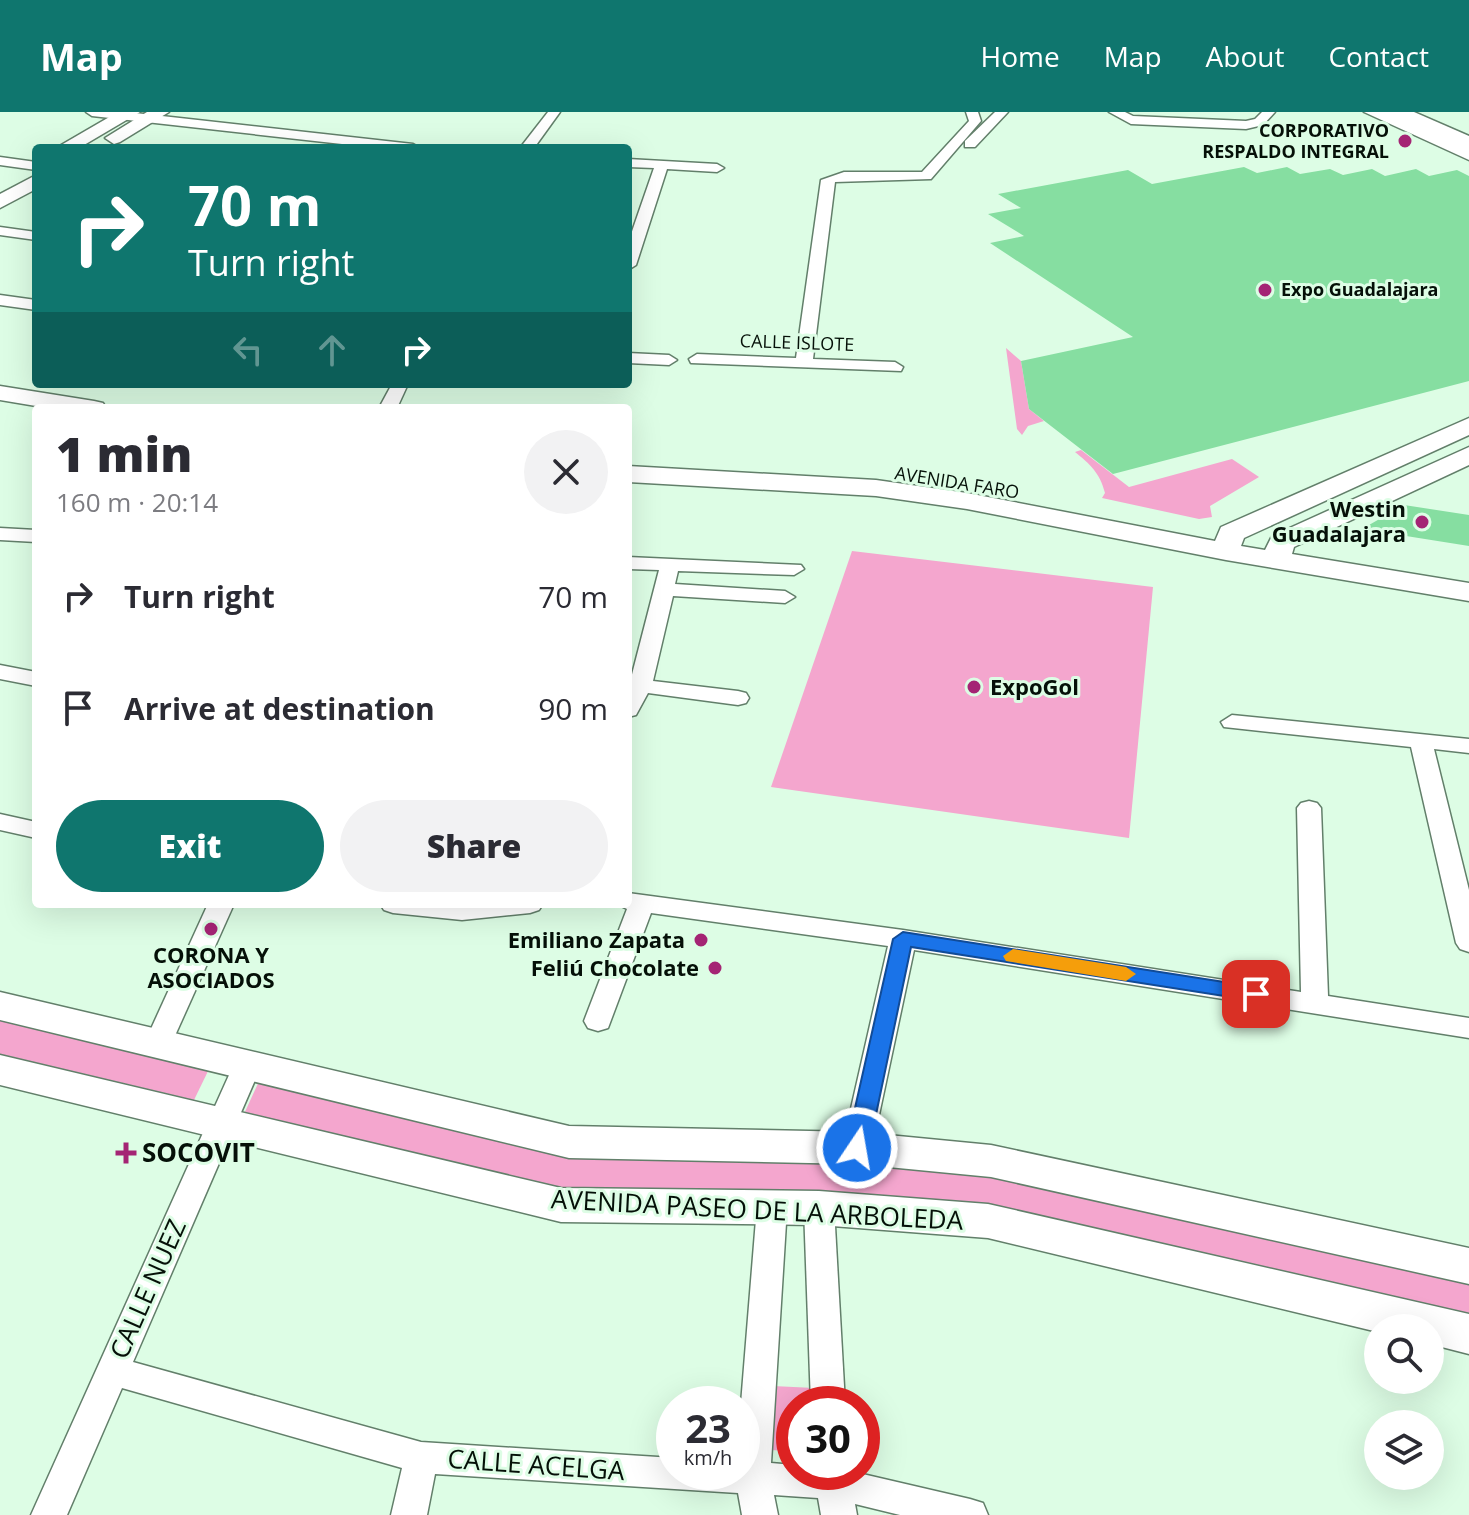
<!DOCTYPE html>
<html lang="en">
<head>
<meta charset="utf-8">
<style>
  body { margin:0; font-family:"Open Sans",sans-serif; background:#f2f2f3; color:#2b2b33; height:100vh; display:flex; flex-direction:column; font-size:30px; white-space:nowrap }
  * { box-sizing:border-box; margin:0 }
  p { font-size:26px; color:#7c7c81 }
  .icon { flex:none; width:44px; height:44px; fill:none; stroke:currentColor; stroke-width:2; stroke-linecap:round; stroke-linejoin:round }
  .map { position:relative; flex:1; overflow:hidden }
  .panel { position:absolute; left:32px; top:292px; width:600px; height:504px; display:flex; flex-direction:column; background:#fff; border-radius:8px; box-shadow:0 8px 32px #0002 }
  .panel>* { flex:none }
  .top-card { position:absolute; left:32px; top:32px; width:600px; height:244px; border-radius:8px; box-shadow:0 8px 32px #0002; background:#0f766e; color:#fff; overflow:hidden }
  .buttons { position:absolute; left:1364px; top:1202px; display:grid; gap:16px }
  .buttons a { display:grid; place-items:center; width:80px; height:80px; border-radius:50%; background:#fff; box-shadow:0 8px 32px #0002; font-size:40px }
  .speed { position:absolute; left:656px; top:1274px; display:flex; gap:16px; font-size:40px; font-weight:700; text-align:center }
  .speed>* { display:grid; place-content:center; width:104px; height:104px; border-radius:50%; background:#fff; box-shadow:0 8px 32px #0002; line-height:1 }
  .speed small { font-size:20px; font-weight:400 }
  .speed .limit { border:12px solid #d22; background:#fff; color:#111 }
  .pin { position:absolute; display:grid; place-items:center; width:68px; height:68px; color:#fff; margin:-34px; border-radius:16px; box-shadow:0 4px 12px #0006 }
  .me { position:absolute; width:88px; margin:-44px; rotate:12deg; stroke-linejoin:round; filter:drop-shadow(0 0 6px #0008) }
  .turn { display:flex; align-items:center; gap:28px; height:168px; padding:0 24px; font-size:36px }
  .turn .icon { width:104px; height:104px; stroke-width:2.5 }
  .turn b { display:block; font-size:56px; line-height:68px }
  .lanes { display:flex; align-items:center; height:76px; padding:0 24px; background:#0003; justify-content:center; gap:40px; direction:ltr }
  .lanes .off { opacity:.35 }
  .round { display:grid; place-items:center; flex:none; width:84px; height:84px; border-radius:42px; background:#f2f2f3 }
  .overview { display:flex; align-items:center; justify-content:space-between; height:136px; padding:0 24px }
  h1 { font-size:48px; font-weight:800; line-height:60px }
  .cta { display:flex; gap:16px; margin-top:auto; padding:16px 24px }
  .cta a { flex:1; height:92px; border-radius:48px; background:#0f766e; color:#fff; font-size:32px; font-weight:800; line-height:92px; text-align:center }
  .cta a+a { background:#f2f2f3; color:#2b2b33 }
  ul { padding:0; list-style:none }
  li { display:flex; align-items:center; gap:24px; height:112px; padding:0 24px }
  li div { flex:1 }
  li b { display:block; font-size:30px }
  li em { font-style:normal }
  header { display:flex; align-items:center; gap:48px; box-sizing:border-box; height:112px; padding:0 40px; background:#0f766e; color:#fff }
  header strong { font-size:38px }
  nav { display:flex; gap:44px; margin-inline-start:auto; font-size:28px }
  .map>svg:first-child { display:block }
</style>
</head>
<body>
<header>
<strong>Map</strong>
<nav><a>Home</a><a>Map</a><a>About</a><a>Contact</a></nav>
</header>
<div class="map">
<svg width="1469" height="1403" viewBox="0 0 1469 1403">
  <rect width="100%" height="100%" fill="#ddfde5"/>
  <g fill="#f4a6ce">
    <path d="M1006,236L1021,249L1029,297L1044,309L1028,314L1022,323L1017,317Z"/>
    <path d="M1081,338L1129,375L1232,347L1259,365L1210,394L1212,405L1199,407L1102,386L1105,381C1100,361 1090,352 1075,340Z"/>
    <path d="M852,439L1153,475L1129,726L771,675Z"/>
    <path d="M0,904L211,953L194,988L0,942Z"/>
    <path d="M260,967L567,1041L976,1057L1469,1171V1205L949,1090L558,1080L244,1002Z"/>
    <path d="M773,1274L814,1276V1292H794V1339L769,1338Z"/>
  </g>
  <g fill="#86dea1">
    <path d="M1244,55L1257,61L1287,55L1300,62L1330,57L1343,63L1372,57L1385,64L1416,57L1429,64L1457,58L1469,64V269L1113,362L1029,297L1021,249L1133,225L990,131L1024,124L988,102L1021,96L998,82L1128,58L1152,72Z"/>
    <path d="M1404,393L1469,403V434L1362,417Z"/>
  </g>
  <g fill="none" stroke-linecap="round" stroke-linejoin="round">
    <g stroke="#627f6a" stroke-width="3">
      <g id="street">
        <path d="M86,0H126L413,32L420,36H378L92,4Z"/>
        <path d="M548,0H560L534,36H520Z"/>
        <path d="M966,0H978L981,9L931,67L835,70L813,247L895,250L903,255L901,259L691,251L689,247L697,242L796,246L821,68L844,60H922L969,9Z"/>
        <path d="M995,0H1008L975,35H965V29Z"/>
        <path d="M1109,0H1125L1133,4L1246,9L1255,7L1262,0H1275L1263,13L1246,17L1131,12Z"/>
        <path d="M0,45L36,50V58L0,53Z"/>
        <path d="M628,47L717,52L724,56L717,60L667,57L636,153L628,158V131L654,56L628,55Z"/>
        <path d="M0,115L36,120V128L0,123Z"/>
        <path d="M0,183L36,188V198L0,193Z"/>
        <path d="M628,241L669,243L677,248L669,253L628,251Z"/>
        <path d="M392,272H408L397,296H379Z"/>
        <path d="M0,416L36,418V430L0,428Z"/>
        <path d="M628,445L801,453L804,457L794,463L678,459L675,472L785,479L795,485L785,491L673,484L653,569L738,579L746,581L749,586L746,591L738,593L648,581L636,603L628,605V578L659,458L628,457Z"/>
        <path d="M0,553L36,560V574L0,567Z"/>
        <path d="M1232,603L1469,627V641L1434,637L1469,778V840L1460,837L1456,831L1411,635L1224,615L1221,610Z"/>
        <path d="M1309,689L1317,691L1321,696L1328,884L1469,906V926L914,838L872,1036L867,1044L857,1047L847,1044L842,1036L888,834L651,801L608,916L598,919L588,916L584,909L627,797L617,792H628V781L903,818L1301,880L1297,696L1301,691Z"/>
        <path d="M0,702L36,710V726L0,718Z"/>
        <path d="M208,792H234L169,937L159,940L149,937L145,930Z"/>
        <path d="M380,792H543L539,798L530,801L462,808L393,801L384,798Z"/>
        <path d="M248,942L258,945L262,952L133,1250L421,1330L674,1346V1360H742L741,1292L757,1095L761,1086L772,1083L783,1086L787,1095L771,1351L794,1353V1360H854L970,1387L983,1391L988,1403H900L855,1392L857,1403H821L818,1386L774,1383L778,1403H742L738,1381L435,1362L427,1403H391L402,1356L122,1276L67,1403H31L234,952L238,945Z"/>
        <path d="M819,1084L830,1087L834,1096L845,1292H811L804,1096L808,1087Z"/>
      </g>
    </g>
    <g stroke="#627f6a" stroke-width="3">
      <g id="secondary">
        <path d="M118,0H140L79,36H56Z"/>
        <path d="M147,0H169L120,30L114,32L105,26Z"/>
        <path d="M1364,0H1388L1469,35V48Z"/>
        <path d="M36,63V77L0,96V82Z"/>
        <path d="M0,274L94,289L103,291L106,296H48L0,288Z"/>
        <path d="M1469,306V323L1244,426L1241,434L1265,438L1272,424L1469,335V353L1294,435L1292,442L1469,471V489L1226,448L967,397L876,384L628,370V354L876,368L967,381L1215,429L1221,415Z"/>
        <path d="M0,880L569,1014L857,1020L991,1033L1469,1136V1172L991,1065L857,1052L569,1046L0,908Z"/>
        <path d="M0,943L561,1076L819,1079L988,1092L1469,1202V1242L1430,1232V1216H1378V1220L988,1126L819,1113L561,1110L0,973Z"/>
      </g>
    </g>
    <g stroke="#627f6a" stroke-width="3">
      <path id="primary" d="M1387,0H1414L1469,24V37L1390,4Z"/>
    </g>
    <use href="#street" fill="#fff" fill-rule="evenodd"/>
    <use href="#secondary" fill="#fff" fill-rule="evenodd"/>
    <use href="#primary" fill="#fff" fill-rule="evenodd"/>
  </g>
  <path fill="#1a73e8" stroke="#114b97" stroke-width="2" d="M903,820L1256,875L1263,877L1266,882L1263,887L1256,889L911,835L869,1036L865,1042L857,1045L850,1042L846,1036L893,827Z"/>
  <path fill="#f59e0b" d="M1013,837L1126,855L1136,862L1126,869L1006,849L1003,844Z"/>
  <g fill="#a42474" stroke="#ddfde5" stroke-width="3">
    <circle cx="1405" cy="29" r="8"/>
    <circle cx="1265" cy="178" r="8"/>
    <circle cx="1422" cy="410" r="8"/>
    <circle cx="974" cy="575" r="8"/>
    <circle cx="211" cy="817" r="8"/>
    <circle cx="701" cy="828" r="8"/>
    <circle cx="715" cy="856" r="8"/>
    <path d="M122 1029h8v8h8v8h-8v8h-8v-8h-8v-8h8z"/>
  </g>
  <g text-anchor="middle" stroke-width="6" stroke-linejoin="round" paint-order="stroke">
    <g font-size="18" font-weight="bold" fill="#051008" stroke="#ddfde5" text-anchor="end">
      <text x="1389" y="25">CORPORATIVO<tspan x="1389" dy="21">RESPALDO INTEGRAL</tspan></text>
      <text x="1281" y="184" text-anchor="start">Expo Guadalajara</text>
    </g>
    <g font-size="18" fill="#051008" stroke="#ddfde5">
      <text transform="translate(797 231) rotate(2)" y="6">CALLE ISLOTE</text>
      <text transform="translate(957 371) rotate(9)" y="6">AVENIDA FARO</text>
    </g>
    <g font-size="22" font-weight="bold" fill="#051008" stroke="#ddfde5" text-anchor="end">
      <text x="1406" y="405">Westin<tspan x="1406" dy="25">Guadalajara</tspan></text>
      <text x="990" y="583" text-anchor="start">ExpoGol</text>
      <text x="685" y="836">Emiliano Zapata</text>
      <text x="211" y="851" text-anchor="middle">CORONA Y<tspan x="211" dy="25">ASOCIADOS</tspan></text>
      <text x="699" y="864">Feliú Chocolate</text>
    </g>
    <g font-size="26" font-weight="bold" fill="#051008" stroke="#ddfde5" text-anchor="start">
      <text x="142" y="1050">SOCOVIT</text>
    </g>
    <g font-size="26" fill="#051008" stroke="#ddfde5">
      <text transform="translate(757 1098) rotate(3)" y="9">AVENIDA PASEO DE LA ARBOLEDA</text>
      <text transform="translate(148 1177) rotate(-66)" y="9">CALLE NUEZ</text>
      <text transform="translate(536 1353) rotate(4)" y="9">CALLE ACELGA</text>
    </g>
  </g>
</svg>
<div class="buttons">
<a><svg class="icon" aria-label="search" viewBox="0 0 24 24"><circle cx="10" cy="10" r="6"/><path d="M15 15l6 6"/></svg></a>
<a><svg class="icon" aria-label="layers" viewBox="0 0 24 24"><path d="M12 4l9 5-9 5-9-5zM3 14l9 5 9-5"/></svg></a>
</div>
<div class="speed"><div>23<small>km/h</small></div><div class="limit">30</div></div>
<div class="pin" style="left:1256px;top:882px;background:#d93025"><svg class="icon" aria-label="arrive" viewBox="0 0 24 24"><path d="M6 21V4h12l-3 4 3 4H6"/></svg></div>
<svg class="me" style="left:857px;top:1036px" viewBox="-20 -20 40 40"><circle r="17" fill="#1a73e8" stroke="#fff" stroke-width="3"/><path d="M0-11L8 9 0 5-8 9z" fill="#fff"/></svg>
<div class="top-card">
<div class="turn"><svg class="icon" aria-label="right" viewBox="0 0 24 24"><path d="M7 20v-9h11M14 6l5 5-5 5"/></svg><div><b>70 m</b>Turn right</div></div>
<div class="lanes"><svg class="icon off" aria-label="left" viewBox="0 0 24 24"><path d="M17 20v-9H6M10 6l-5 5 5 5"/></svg><svg class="icon off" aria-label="ahead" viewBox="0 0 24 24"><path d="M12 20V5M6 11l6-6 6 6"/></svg><svg class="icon" aria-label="right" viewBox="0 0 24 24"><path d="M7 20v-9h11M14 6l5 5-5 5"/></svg></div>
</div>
<section class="panel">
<div class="overview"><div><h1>1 min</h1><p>160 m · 20:14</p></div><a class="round"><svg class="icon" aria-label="close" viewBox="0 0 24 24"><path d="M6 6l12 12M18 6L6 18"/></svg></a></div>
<ul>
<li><svg class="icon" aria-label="right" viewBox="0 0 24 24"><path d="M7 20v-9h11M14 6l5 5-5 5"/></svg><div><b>Turn right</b></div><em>70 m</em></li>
<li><svg class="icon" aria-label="arrive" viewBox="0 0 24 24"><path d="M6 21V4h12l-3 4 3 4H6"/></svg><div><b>Arrive at destination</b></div><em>90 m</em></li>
</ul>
<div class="cta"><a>Exit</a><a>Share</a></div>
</section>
</div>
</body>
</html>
